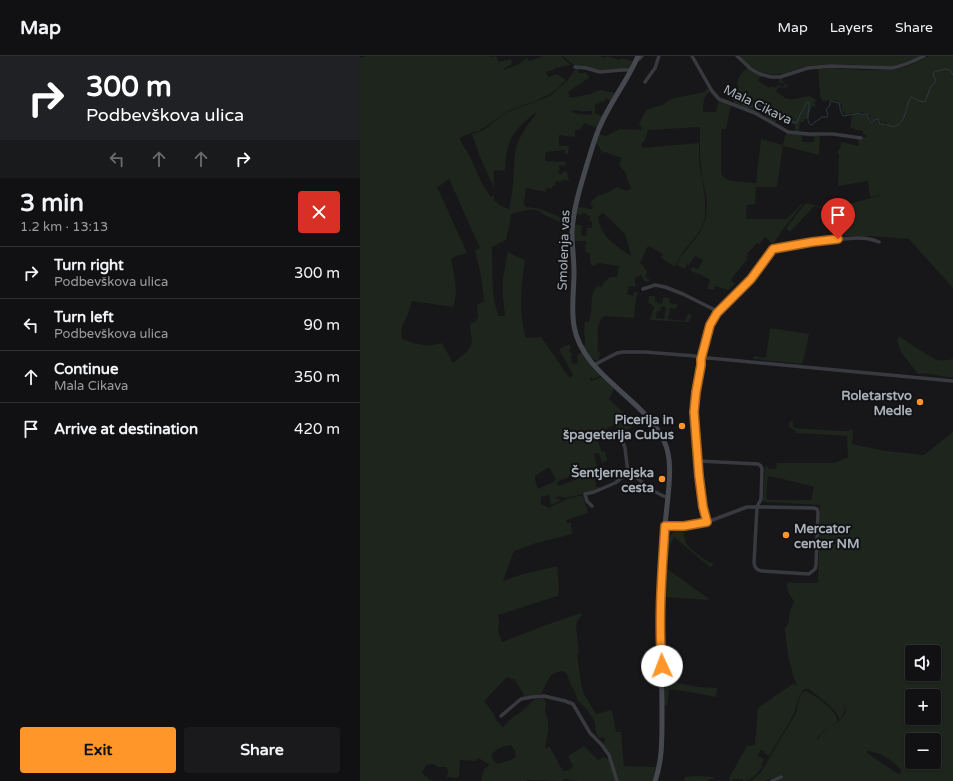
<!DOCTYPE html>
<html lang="en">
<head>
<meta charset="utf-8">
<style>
  body { margin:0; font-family:"Varela Round",sans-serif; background:#1a1a1c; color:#f1f3f6; height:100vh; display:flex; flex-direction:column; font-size:15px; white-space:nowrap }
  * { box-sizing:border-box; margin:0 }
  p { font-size:13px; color:#9c9da0 }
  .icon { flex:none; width:22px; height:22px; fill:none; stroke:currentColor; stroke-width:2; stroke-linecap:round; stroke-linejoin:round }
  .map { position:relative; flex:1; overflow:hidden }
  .details { display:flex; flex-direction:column; background:#111113; width:360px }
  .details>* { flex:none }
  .hud { background:#202124; color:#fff; overflow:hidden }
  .buttons { position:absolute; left:545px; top:589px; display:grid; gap:8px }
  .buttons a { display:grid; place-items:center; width:36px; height:36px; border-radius:4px; background:#111113; box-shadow:0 1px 3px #0004,0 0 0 1px #303133; font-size:20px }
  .pin { position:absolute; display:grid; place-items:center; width:34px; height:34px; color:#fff; margin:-41px -17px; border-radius:50% 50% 50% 0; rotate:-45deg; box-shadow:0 0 4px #0007 }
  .pin .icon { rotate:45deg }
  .me { position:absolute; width:44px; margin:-22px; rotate:358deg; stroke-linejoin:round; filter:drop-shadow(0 0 3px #0008) }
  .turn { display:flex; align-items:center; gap:14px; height:84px; padding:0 20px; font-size:18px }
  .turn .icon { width:52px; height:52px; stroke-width:2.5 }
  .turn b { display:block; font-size:28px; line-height:34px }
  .lanes { display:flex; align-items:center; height:38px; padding:0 20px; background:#0003; justify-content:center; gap:20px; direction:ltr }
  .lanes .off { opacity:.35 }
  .round { display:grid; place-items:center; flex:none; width:42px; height:42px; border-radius:4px; background:#1a1a1c }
  .summary { display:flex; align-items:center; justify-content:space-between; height:68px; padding:0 20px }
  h1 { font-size:24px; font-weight:800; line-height:30px }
  .button { display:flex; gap:8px; margin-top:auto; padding:8px 20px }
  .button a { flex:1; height:46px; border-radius:4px; background:#ff9629; color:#111; font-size:16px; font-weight:800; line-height:46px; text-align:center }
  .button a+a { background:#1a1a1c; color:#f1f3f6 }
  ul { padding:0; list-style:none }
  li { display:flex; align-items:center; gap:12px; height:52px; padding:0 20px; border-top:1px solid #303133 }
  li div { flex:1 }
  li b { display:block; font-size:15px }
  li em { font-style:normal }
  header { display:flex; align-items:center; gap:24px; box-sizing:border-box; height:56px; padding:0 20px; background:#111113; border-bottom:1px solid #303133 }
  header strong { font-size:19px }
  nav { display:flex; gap:22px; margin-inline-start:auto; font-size:14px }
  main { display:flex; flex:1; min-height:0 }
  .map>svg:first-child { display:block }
</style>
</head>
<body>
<header>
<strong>Map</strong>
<nav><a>Map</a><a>Layers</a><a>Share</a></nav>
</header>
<main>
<section class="details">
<div class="hud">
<div class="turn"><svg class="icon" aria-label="right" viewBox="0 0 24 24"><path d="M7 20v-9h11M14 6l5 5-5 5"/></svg><div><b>300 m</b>Podbevškova ulica</div></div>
<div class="lanes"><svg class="icon off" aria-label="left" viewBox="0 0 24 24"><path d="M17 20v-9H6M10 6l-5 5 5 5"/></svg><svg class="icon off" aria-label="ahead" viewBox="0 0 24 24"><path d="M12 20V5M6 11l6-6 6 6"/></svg><svg class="icon off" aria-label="ahead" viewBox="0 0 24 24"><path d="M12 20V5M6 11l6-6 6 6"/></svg><svg class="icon" aria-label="right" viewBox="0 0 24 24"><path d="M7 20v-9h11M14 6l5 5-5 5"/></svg></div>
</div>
<div class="summary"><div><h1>3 min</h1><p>1.2 km · 13:13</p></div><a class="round" style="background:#d93025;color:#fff"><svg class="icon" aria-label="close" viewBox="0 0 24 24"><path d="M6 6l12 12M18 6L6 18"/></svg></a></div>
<ul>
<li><svg class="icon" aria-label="right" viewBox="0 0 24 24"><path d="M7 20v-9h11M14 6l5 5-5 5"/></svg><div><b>Turn right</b><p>Podbevškova ulica</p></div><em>300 m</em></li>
<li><svg class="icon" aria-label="left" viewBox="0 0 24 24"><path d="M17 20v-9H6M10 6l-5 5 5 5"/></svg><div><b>Turn left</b><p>Podbevškova ulica</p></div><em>90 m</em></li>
<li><svg class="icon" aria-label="ahead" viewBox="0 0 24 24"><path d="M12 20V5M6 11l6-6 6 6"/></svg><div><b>Continue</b><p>Mala Cikava</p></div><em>350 m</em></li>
<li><svg class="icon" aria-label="arrive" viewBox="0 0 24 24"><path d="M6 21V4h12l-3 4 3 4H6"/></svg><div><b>Arrive at destination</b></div><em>420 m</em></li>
</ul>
<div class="button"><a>Exit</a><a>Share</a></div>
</section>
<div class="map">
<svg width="593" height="725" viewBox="0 0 593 725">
  <rect width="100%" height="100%" fill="#171719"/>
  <g fill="#1d251c" fill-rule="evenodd">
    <path d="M6,0H129L130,1L136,0L139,6L151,3L152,5L151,9L144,12L145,14L161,7L162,5L168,2L169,5L184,0H201L211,9L195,12L196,13L186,16L188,21L197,18L206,24L197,33L190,38L175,45L148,55L119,75L111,77L100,82C101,88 106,93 109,99C116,113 121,128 131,141L134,139V144L141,150L149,153C152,141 153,128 154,115C154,108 154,100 156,93C159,80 168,68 176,58L175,57C152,75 146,85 145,115L135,114L134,115V132L120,101L112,78L122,75L147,56L190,40L207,25L216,12H217L220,18L225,16L230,21L208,36L210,42L230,38L240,34L256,37L251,45L246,42L243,47L240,45L238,48L236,47L234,51L236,52L234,57L242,60L237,72L224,67C222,72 221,74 215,74V81L203,80V79H199V90H209L208,98H205V94L186,96L185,105L206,106L205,110L199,109V112L200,114L198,116L200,118H202L204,115L207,116L209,125L203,124L201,126L196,125L195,130H192V133L187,132L186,136L166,132L164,146L165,151C182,151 196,160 211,167V171L182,158V156C169,151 163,155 151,158L150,167L146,184L132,191C133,211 130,241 139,260H145L143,242V222L148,195L153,199L165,204C161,230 158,256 166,282L181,281L200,308L205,316L210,322L213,319L199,293L205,290L210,289L211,293L209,294L210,297H212V299L211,300L212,308L218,307L217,299L221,297L241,320L233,323L230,321V323L231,325L242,321L255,333L253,335L249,343L276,368L261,378L255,369L247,372V376H242L240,378L241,384L238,386L242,396L245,395L247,404L246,405L242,407L239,397L234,398L237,410L239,420L235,421L236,431H244L234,435L206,442L197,440L196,442L201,444L191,449L189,439L181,441V448L186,450L188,452L207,443L223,439L228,457L209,463L206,465L207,467H211L212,478L173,488L154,495L143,525L163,518L197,510L199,530L198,540L138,559L139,567L138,575L142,586L186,569L221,557L222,558L217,566L216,570L219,597L217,599L222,632L224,638L236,658L252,654L256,676H261L264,710L297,711L292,725H217L205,723L202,725L167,724V725H122L121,724L124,713L129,709V708C125,706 122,704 118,702L116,705L100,704L99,720L97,722L86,721L88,718V714L85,711H78L73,708L66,709L62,717L72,725H0V2ZM213,54L225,56L226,55H232V59L218,58L212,56ZM89,123L120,192L115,194L121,220L124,245L117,249L118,261L115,266L111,267C109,271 111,274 111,279C112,282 112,286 111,289C110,294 98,304 93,307L82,287C66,292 57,288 42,283L41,276L43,268L48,258L52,245L93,251C99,235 94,219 91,203L97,200L107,197L79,135L77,132L82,128ZM189,411L196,423L195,425L178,433L175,424V420ZM215,418L218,423L198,430L197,426ZM204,615C208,619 209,624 211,629C215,636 216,637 217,644C224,650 232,659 235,667C236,673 235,678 239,682L244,681L245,684L243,688L251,699L253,706L244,701L238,704L224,690L208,700L213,710L210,714L203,715L200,710L189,690L186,693L185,692L188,676V664L185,655L186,647L184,642H181L174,644L160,657L154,660L143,671L136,664L134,658L124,645L147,621L155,624L163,637L164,641L181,638C189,625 186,617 204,615ZM151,689L155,695L156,701L150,704L138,708L134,705L131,699C137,692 143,690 151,689Z"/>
    <path d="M203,0H240L245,2L246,0H247L260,4L261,2L273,5L270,12L240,15L215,10Z"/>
    <path d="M379,0H560L540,9L531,11C505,10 474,6 449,10C435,12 424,21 410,18C397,16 388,9 379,0Z"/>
    <path d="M569,0H593V232L549,183L510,180H474L463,152L454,150L430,176L426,172L444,149L447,147L462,151L478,150L493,147L522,139L510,141L508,125L478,130L479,98L477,97L480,92L482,86L498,90L499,83H503V81H506V79L503,78V75L495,74V73L490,72L492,59H496L500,57L502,59H507L508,61V65L512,67L517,64L521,68H525L527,69L528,68L525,66L522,67L518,63H516L512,66L509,64L510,60L501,56L494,58L490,57L489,58H485L482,54V49L476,44H467L464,45L462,44L460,39L458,13L472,12L502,14H534L548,10Z"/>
    <path d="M388,12L401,20L398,25L409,32L411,30L416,32L418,29L424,31L425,28L419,26L420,22L422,21V25L427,29L428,31L424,32L419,31L416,35C430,48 434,42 450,40L456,44V45L454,46L456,51V52L453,50C449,53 451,59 447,63H444V66H440L439,76H435V69L428,67L418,61L415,67L404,60L407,56L403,53L400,58L375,47L371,41L379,31L377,28C378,21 381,16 388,12Z"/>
    <path d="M347,33H349L351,35C342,40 344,47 343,56H356L359,44L370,48L371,50L366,73H362L361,79V118L366,123L371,125L396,127L401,83L423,89L426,76L460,79L459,99L423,90L421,104L417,131H396L395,147L397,148L387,149L386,163H426L439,151L440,148L442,149L424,172L413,188L405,181L399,188L397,187C394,191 390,194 387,198L388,199L386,202L388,203L374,219V220L371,224L375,228L368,234L355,230L354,234L347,233L350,224L338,217L337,218L330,214L332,211L338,213L343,204L335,200L329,209L327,208L325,213L317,209L321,200L340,177L346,162L347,144L342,121L340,98V71L288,74L285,84L281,89L283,92L339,87V104L345,142V162L341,173L336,180L322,197L315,211L301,202L303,198L288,190L280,207L284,210V212L287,214L286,215L287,217L285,220L290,224L288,226L284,225L281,219L274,222L276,228L275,231L269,230L267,238L273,240L274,236H278C275,245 275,253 274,262L245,260C235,265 239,279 238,288C238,289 237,294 237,295L240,296L239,303L237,305C230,303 226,295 222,289H225C225,281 223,274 225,266H228C235,256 227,238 238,230L242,231L243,227L250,221H257L259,210L238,207L235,210L231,209V205H230V198L225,195L226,185H215V168L222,170L221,179L226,180L227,172H232V165H230V160L226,159V157H222L221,159H218C217,156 216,154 218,151L232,153L233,149H230L232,144L235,143L237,140L247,137L257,131L267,135L271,132V130L268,126L266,118L259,109L261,104L262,102L245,96L243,97L236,87L239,78L246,80L260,73L280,74L282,72L279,68L286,54L292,52L305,48L306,46L315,42L344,36ZM442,80L454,81V86H442ZM243,157L265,178L271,199V200C257,191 239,179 238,161Z"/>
    <path d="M289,240H295V246L302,248L303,241L310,242L309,247L317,248L316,253L310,252L308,263L325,265L328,258L332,259L329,266L290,264L294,251L291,248L288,247ZM302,250L306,251L304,263L296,262L297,255H300Z"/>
    <path d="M410,272L449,278L443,307L442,308L393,303L394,300L406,302Z"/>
    <path d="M539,280C547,286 555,291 563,296C568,298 572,303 577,304C582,305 588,304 593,303V321C581,322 570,316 558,318L541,296L537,285Z"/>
    <path d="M430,365H433V370L435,372L480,375H488L491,373L493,375L492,388L526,395L564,399L593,376V725H416L421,723L420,720L405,725H391L401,716L436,657C438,652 439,638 443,636C444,635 445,636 447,635C455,640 479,655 477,666L464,675L456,683H458C460,679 464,676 467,673C474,668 491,660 484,649L485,655L480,664L477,658L468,648L449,633H444C437,641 438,650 433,659C426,673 417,686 409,700L404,697L403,694H400V696L398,698V700L401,701L404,704L401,709L403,710C398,717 392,725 383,725V723H372V725H370L369,722L387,690L395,689L398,652L434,627L436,630H437C430,612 426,592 425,572C431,566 428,562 430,555C431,552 433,549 434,545C430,540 425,532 428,526L436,527H458L460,449L406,446L403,445L405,411L407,409L408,413H416L417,407H475L488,401L487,380L435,377L436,375L429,371ZM408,420L423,423L454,431L451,444H409L406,442ZM552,596H574V618H552ZM552,640H574V662H552ZM552,684H574V706H552ZM507,695C518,695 537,706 542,716L539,718L535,716L506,696Z"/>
    <path d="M317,473L323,475C324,479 325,483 326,487C329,493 347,506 354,508L350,511L314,481L311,487L306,512L349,543L347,544L306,541L305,573L307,625L339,631L357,632L356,641L341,638L309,633L307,650L304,649L305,622L302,579L305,509L306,492L309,482L313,476Z"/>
    <path d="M335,720L354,721L353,723H349L348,725H324L325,721Z"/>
  </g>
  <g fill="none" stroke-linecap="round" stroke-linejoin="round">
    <path stroke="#2c393f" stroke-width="1" d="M376,44L387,51L393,50L395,49H402L414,57L430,60L431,65L437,67L439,61L447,46H449C450,51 446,63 449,67C449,68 451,69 452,69C454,65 458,65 462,61H467L468,58L466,54L470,49V45H472L479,47L480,50V53L483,60L496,58L500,57L502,59L506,58L508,60L509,64L511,67L515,64L518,63L520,68C526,67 530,72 536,70C546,67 546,48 551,41H552L559,45L565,46L567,41L570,32L576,25L573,18L574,16L585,13L590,14L593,19"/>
    <g stroke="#383a3f" stroke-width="3.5">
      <path d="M332,0L352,35L359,43L395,57L423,73L428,76L449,78H473L501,82"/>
      <path d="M377,0L391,13L400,18L411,21H420L448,12L470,10L532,12C543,10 554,5 564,0"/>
      <path d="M275,5L279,3L282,0"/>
      <path d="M215,11L226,12L240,16L262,14H271"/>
      <path d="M285,26L295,12L299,0"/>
      <path d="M519,186C505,180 491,182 476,184C455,186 434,189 413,193L391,223L357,257L350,269L341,303L349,302L593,325"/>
      <path d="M283,233L295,229L305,231L323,238L353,253L357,257"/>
      <path d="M234,309L257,297L263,296H285L335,300L341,303V309L336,336L334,356L339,420L343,451L347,466L324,470H305"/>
      <path d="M261,380L265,392L268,417"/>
      <path d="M338,405L398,408L401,410L402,413L401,443L397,451L394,507C395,512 396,513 401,515L449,518L455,513L456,509L458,456L457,453L454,452L405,451C399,451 393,451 387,451L347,466"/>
      <path d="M232,450L227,445L225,438L234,436L255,427L268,417C274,419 278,423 282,426C290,433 298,438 308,442"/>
      <path d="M141,660L161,643L172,641L184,640L205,645L213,648L230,677L241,688L249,699L257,725"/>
      <path d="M412,725L421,721"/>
    </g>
    <path stroke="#45494f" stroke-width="5" d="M278,0C268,24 251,45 241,68C235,80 232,93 228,105C221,129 213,152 212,177C212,190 214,203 214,216C214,234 211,252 214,270C222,319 283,341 304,385C313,403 309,430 307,450C305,467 304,484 302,500C300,534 299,568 301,601C302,622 302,643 302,664C302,684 302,706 295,725"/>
  </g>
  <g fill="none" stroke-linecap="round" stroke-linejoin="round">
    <g stroke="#a6621b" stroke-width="10">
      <path id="route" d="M302,610C298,564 302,516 305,470H324L347,466L343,451L339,420L334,356L336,336L341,309V303L350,269L357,257L391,223L413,193L452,186L478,183"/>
    </g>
    <use href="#route" stroke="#ff9629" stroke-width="7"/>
  </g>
  <g fill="#ff9629" stroke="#121214" stroke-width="1.5">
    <circle cx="560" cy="346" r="4"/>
    <circle cx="322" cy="370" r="4"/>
    <circle cx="302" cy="423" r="4"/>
    <circle cx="426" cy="479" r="4"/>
  </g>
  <g text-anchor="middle" stroke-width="4" stroke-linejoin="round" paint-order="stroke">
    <g font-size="13" fill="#a8b0ba" stroke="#121214">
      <text transform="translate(398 48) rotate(26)" y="5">Mala Cikava</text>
      <text transform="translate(203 194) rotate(-88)" y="5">Smolenja vas</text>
    </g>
    <g font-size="13" font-weight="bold" fill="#a8b0ba" stroke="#121214" text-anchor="end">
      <text x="552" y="344">Roletarstvo<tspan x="552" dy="15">Medle</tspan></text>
      <text x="314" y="368">Picerija in<tspan x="314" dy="15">špageterija Cubus</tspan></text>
      <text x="294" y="421">Šentjernejska<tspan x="294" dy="15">cesta</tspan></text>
      <text x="434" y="477" text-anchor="start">Mercator<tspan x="434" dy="15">center NM</tspan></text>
    </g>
  </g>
</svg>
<div class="buttons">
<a><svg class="icon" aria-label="sound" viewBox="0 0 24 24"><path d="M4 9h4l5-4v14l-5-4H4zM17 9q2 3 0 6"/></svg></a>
<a>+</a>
<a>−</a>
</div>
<div class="pin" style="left:478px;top:183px;background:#d93025"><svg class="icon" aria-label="arrive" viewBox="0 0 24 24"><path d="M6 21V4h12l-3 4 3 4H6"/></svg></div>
<svg class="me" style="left:302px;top:610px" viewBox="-20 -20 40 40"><circle r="19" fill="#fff"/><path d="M0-13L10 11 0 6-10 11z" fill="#ff9629"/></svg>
</div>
</main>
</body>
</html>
